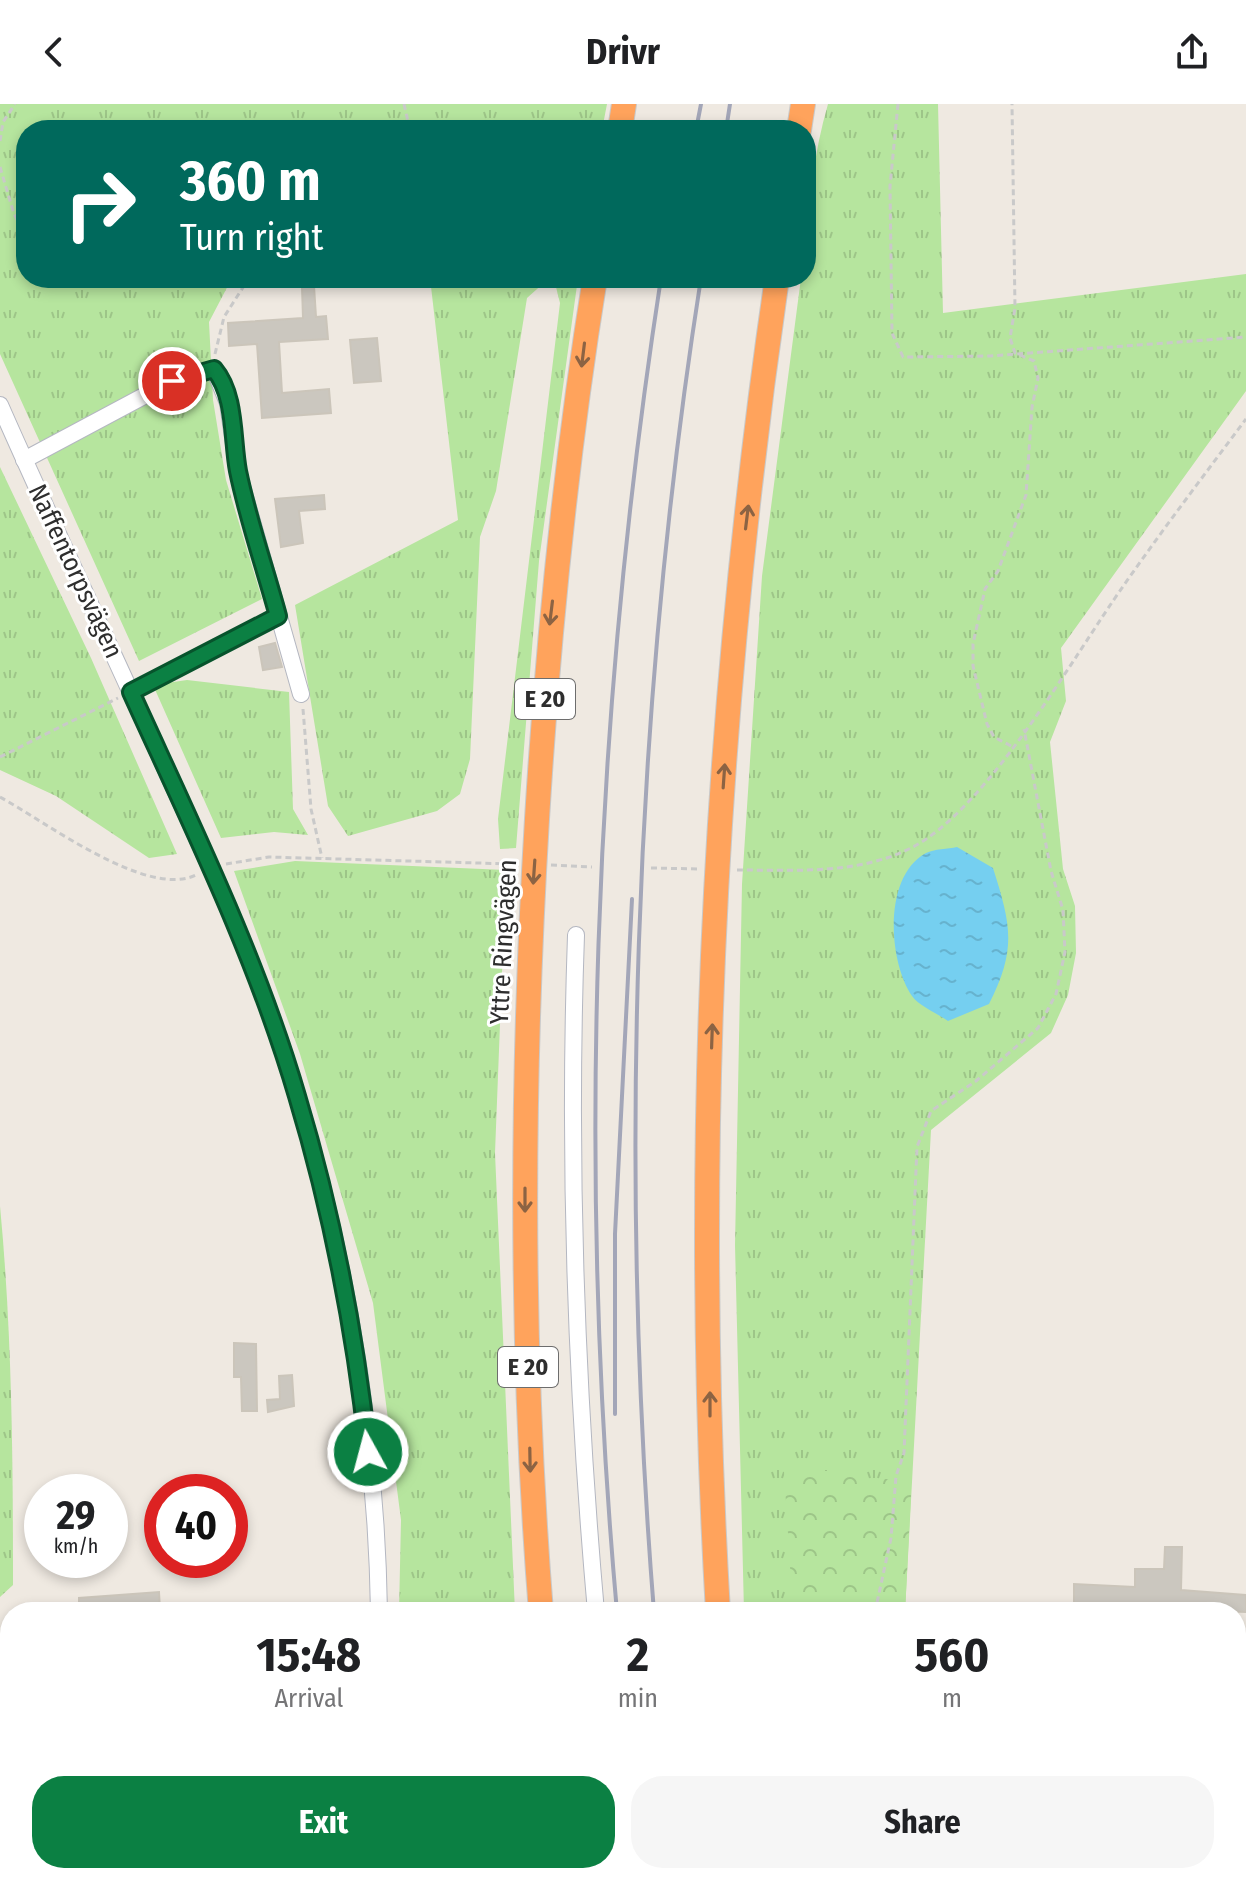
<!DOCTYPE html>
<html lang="en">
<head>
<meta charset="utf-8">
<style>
  body { margin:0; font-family:"Fira Sans Condensed",sans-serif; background:#f6f6f6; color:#202124; height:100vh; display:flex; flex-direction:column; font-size:30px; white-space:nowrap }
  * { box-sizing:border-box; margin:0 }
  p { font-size:26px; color:#757577 }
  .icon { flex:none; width:44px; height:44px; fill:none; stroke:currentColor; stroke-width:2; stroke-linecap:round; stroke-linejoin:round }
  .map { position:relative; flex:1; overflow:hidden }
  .sheet { position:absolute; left:0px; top:1498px; width:1246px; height:282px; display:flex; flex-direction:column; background:#fff; border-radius:32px 32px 0 0; box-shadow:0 4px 12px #0003 }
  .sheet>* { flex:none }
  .hud { position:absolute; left:16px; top:16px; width:800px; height:168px; border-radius:32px; box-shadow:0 4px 12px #0003; background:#00695c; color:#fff; overflow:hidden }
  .speed { position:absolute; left:24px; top:1370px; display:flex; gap:16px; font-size:40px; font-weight:700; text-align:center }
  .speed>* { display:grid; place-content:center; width:104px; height:104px; border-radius:50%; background:#fff; box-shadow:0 4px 12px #0003; line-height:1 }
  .speed small { font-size:20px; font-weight:400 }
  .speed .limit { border:12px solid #d22; background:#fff; color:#111 }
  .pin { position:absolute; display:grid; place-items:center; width:68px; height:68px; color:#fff; margin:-34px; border:4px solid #fff; border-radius:50%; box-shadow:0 2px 8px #0007 }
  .me { position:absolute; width:88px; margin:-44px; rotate:353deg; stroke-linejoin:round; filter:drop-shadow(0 0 6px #0008) }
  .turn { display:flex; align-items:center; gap:28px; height:168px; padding:0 32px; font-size:36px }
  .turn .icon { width:104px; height:104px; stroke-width:2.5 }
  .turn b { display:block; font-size:56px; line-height:68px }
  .eta { display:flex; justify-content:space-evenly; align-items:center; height:136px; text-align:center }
  .eta b { font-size:48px; font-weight:700; line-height:56px }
  .cta { display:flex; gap:16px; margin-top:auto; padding:16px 32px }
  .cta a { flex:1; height:92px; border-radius:32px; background:#0b8043; color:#fff; font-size:32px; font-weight:700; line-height:92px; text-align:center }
  .cta a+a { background:#f6f6f6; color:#202124 }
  header { display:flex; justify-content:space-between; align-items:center; height:104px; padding:0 32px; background:#fff; font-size:36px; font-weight:700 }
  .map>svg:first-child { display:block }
</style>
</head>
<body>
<header><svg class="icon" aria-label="back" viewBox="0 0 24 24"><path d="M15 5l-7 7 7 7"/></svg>Drivr<svg class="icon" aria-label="share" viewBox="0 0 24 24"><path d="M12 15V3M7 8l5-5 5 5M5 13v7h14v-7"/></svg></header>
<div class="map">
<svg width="1246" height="1779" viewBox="0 0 1246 1779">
  <defs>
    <pattern id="grass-tufts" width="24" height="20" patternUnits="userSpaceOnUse" patternTransform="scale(2)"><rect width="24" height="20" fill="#b6e59e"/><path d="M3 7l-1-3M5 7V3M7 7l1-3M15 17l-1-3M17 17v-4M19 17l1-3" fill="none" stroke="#9dc588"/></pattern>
    <pattern id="forest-crowns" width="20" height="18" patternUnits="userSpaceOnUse" patternTransform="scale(2)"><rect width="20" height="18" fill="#b6e59e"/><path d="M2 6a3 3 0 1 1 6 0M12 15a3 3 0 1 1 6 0" fill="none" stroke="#9dc588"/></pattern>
    <pattern id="water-ripples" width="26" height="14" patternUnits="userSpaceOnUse" patternTransform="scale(2)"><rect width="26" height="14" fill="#75cff0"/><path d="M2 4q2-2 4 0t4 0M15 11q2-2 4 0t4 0" fill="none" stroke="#66b2ce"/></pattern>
  </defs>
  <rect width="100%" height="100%" fill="#efe9e1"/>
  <g fill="url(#grass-tufts)">
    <path d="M0,0H607L602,26H26V174H232L209,218L213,296L226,376L262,495L139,557L0,250Z"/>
    <path d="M828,0H938L943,209L1246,170V287L1061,544L1066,597L1050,638L1063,765L1075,802L1076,849L1068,891L1051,929L931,1026L905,1508H744L735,1141L742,780L762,472L801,174H806C806,117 812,55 828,0Z"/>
    <path d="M430,174H578L539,457L516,744L500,745L498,715L560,199L556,183L546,177L527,194L496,387L480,433L470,655L460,690L437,707L348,732L328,702L295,501L458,416Z"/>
    <path d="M0,363L91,554L177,750L149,754L56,692L0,666Z"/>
    <path d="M187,576L289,588L293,705L308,731L274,728L221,734L153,581Z"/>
    <path d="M295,757L506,766L495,1049L515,1508H399L401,1416L373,1199L300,950L234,767Z"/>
    <path d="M0,1102C12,1228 13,1354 13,1481L0,1493Z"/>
    <path d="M238,1770H345L344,1779H239Z"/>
    <path d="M385,1770H536V1779H384Z"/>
    <path d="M766,1770H951L955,1779H767Z"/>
  </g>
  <path fill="url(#forest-crowns)" d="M784,1367H849L864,1376L887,1375L911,1390L905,1508H793Z"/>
  <path fill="url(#water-ripples)" d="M957,743L993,764C1011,821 1017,845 989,900L948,917C938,910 919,902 912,892C888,857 883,772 926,749C934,745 948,745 957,743Z"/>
  <g fill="#cbc7bf" stroke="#cbc5ba" stroke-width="2">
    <path d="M314,182L316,213L326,212L328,235L279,238L282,289L329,285L331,309L262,314L257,240L229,242L228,219L303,214L302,183Z"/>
    <path d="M377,234L381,277L354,279L350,236Z"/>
    <path d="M324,391L325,405L299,407L303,439L281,443L275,395Z"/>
    <path d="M275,539L282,563L263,566L259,543Z"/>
    <path d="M234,1239L256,1240L257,1307H242L241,1273H234Z"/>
    <path d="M292,1271L294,1302L268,1308L267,1296L280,1295L279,1272Z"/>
    <path d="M1165,1443H1182L1181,1486L1246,1491V1508L1141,1503L1074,1508V1480L1135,1483V1465H1164Z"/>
    <path d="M159,1488L160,1506L79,1508V1494Z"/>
  </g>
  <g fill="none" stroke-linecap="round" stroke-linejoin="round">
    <g stroke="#b4b7c1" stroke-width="18">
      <g id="minor">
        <path d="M0,301C55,426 114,550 170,675C207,756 245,838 275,923C339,1110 376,1311 379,1508"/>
        <path d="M24,356L172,277L214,265L228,299L238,368L301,590"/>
        <path d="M131,588L278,512"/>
        <path d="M576,831C568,1056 576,1283 596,1508"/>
        <path d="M1236,1693L1246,1695"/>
        <path d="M625,1770L626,1779"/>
        <path d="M368,1779L369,1770"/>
      </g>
    </g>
    <g stroke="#c9c9c9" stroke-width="26">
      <g id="highway">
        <path d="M620,26L624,0"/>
        <path d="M799,26L803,0"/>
        <path d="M541,1508C520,1244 521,980 537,715C548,534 566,353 595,174"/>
        <path d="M718,1508C692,1064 713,614 777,174"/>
        <path d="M564,1770L565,1779"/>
        <path d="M736,1770L737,1779"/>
        <path d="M770,1770L773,1779"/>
      </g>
    </g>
    <g stroke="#c9c9c9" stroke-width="3" stroke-dasharray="6 4" stroke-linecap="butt">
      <path d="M404,0L410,26"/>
      <path d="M898,0L890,82L892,229L903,253L990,252L1246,233"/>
      <path d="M0,37L3,18L15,0"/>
      <path d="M0,63L14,110L26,132"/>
      <path d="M215,250L224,213L249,174"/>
      <path d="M303,605L311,705L322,754"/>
      <path d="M1011,642L994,633L987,620L973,562V540L985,485L998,467L1026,391L1032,303L1038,274L1034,257L1015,249L1010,234L1015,204L1012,0"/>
      <path d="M0,653L118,594"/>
      <path d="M0,693C46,718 147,795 196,771"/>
      <path d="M226,760L269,753L513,760"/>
      <path d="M551,761L592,763"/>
      <path d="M651,764L701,765"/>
      <path d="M737,766C795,766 857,771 911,744C987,706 1073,553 1124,481C1163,425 1205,370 1246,315"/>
      <path d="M875,1508L891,1434L896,1372L904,1349L917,1043L931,1007L976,977L1038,924L1056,890L1065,848L1063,806L1051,767L1024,625"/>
      <path d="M973,1770L978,1779"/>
      <path d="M1051,1770L1056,1779"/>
    </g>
    <use href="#minor" stroke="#fff" stroke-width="16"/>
    <use href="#highway" stroke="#ffa35c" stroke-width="24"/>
    <g stroke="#a3a6b8" stroke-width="4">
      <path d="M696,26L701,0"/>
      <path d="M726,26L730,0"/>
      <path d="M615,1310V1130L632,795"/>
      <path d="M617,1508C577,1065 593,614 661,174"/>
      <path d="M654,1508C619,1071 633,607 701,174"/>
      <path d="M646,1770L647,1779"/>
      <path d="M675,1770L676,1779"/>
    </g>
  </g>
  <defs><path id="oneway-shaft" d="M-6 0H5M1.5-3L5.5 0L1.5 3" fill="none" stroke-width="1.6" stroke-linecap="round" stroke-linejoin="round" transform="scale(2)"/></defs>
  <g stroke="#8c6343">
    <use href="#oneway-shaft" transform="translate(583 251) rotate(97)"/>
    <use href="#oneway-shaft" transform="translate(747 413) rotate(-83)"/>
    <use href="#oneway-shaft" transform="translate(551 509) rotate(97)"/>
    <use href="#oneway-shaft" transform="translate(724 672) rotate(-86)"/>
    <use href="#oneway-shaft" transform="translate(534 768) rotate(94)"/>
    <use href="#oneway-shaft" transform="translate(712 932) rotate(-88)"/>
    <use href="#oneway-shaft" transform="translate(525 1096) rotate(90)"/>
    <use href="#oneway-shaft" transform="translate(710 1300) rotate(-90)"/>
    <use href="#oneway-shaft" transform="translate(530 1356) rotate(89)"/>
  </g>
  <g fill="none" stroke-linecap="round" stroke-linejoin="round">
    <g stroke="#07532c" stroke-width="20">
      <path id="route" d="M172,277L214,265C236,291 232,335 238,367C248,416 265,464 278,512L131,588C191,720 256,852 297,992C332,1108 355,1228 368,1348"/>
    </g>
    <use href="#route" stroke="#0b8043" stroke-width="14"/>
  </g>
  <g text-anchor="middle" stroke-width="6" stroke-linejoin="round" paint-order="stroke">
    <g fill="#fff" stroke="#6d6d6d" stroke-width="2">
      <rect x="515" y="575" width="60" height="40" rx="6"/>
      <rect x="498" y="1243" width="60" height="40" rx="6"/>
    </g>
    <g font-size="24" font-weight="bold" fill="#2e2e2e">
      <text x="545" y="603">E 20</text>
      <text x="528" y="1271">E 20</text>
    </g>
    <g font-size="26" fill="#2e2e2e" stroke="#fff">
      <text transform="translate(76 467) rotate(65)" y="9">Naffentorpsvägen</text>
      <text transform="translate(503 838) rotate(-87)" y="9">Yttre Ringvägen</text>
    </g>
  </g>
</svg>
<div class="speed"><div>29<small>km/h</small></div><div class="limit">40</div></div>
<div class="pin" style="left:172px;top:277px;background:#d93025"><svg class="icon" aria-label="arrive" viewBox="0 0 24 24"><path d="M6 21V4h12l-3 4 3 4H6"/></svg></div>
<svg class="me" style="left:368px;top:1348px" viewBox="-20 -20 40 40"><circle r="17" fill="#0b8043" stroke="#fff" stroke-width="3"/><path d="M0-11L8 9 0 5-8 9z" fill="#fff"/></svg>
<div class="hud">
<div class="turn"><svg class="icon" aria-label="right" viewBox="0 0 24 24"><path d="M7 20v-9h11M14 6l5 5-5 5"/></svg><div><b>360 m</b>Turn right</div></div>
</div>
<section class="sheet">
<div class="eta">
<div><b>15:48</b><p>Arrival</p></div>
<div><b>2</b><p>min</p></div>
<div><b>560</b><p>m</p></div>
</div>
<div class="cta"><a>Exit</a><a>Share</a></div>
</section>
</div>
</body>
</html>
